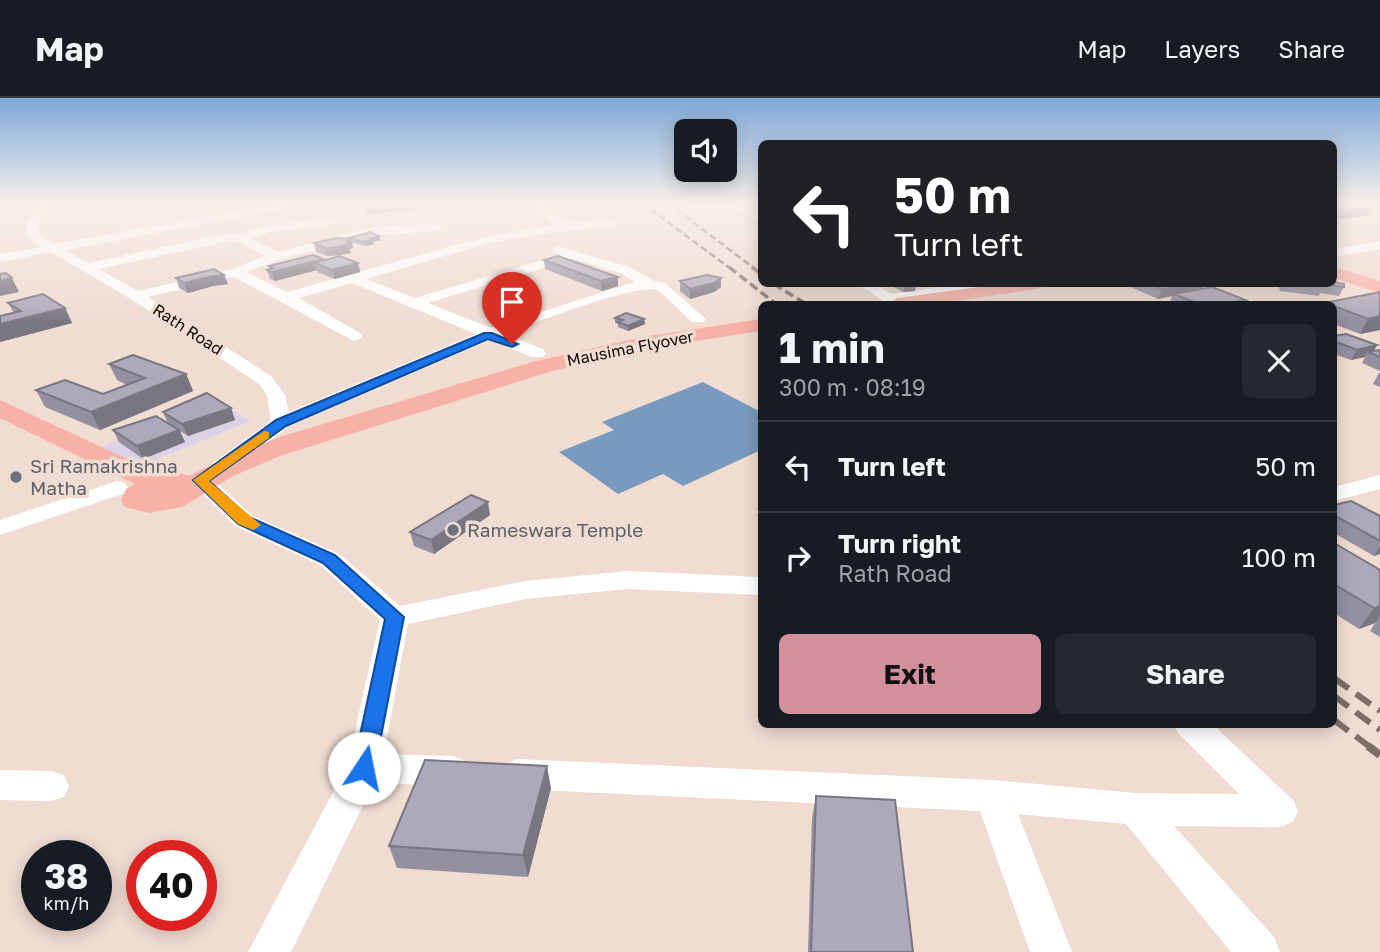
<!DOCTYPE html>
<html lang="en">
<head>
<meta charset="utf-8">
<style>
  body { margin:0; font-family:"Golos Text",sans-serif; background:#242831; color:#f1f3f6; height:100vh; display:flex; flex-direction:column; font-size:26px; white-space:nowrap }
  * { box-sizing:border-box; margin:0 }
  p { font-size:23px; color:#9ea1a6 }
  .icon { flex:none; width:38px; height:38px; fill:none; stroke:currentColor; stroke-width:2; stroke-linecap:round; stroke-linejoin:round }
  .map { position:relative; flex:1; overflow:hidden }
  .side { position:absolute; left:758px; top:203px; width:579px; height:427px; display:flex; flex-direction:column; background:#171b24; border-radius:10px; box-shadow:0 4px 18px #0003 }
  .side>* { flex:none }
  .hud { position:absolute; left:758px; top:42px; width:579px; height:147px; border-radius:10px; box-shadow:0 4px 18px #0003; background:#202124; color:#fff; overflow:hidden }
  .buttons { position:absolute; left:674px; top:21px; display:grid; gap:14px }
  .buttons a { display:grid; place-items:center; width:63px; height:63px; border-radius:10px; background:#171b24; box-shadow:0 4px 18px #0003; font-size:35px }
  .speed { position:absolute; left:21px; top:742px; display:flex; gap:14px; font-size:35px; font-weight:700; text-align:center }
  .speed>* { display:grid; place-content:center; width:91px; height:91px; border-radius:50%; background:#171b24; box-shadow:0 4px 18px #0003; line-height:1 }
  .speed small { font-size:18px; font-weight:400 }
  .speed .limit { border:10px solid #d22; background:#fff; color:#111 }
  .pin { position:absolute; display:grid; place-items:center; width:60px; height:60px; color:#fff; margin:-72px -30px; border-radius:50% 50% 50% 0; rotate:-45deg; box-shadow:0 0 7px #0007 }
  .pin .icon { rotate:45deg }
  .me { position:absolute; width:77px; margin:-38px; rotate:11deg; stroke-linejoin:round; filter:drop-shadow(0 0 5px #0008) }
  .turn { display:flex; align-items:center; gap:24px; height:147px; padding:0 21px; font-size:32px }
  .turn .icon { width:91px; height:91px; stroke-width:2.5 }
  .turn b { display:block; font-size:49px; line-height:60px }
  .round { display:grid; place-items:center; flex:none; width:74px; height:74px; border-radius:10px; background:#242831 }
  .summary { display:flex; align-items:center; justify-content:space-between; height:119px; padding:0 21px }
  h1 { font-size:42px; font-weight:700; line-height:52px }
  .primary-button { display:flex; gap:14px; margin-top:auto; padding:14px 21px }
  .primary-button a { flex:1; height:80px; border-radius:10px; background:#d2909d; color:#111; font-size:28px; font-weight:700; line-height:80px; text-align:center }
  .primary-button a+a { background:#242831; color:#f1f3f6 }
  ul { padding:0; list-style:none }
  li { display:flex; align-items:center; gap:21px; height:91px; padding:0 21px; border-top:2px solid #363941 }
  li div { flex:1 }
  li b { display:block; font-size:26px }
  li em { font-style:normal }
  header { display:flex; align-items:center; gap:42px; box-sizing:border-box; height:98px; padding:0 35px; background:#171b24; border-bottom:2px solid #363941 }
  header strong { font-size:33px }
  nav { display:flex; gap:38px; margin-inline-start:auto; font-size:24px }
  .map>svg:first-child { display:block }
</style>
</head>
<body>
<header>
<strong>Map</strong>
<nav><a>Map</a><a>Layers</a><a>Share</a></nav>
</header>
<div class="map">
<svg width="1380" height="854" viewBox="0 0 1380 854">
  <rect width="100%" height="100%" fill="#f0dcd1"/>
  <path fill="#dad3e8" d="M215,302L251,323L142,367L101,349Z"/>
  <path fill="#7a99be" d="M703,284L761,314V352L683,388L663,376L618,396L559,354L614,332L602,324Z"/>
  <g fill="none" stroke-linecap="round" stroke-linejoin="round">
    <g fill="#fff" fill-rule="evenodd">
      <path d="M0,105H6L1,108Z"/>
      <path d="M42,105H53L38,126L40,137L55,146L281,105H304L299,108L65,152L88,165L225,136H240L268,127L331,121L335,122V126L270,134L252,141L278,154L374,129L437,125L443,129L437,133L374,137L281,161L247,174L287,194L488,138L556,127L533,110L537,105H548L545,109L570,125L609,122L615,125L609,128L549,135L493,144L366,181L415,200L559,157L551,152L557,148L630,169L654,183L665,185L706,221L704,224H692C684,217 665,196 656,192C636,185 529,227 505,236L543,251L546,255L543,259H531L490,242L288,329L229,375H213L210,370L213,365L271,323L267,297L259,286L131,201L51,154L0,164V156L41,149L28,139L26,126ZM225,144H239L265,158L232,171L138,193L99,171ZM573,161L620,175L635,184L491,230L428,205ZM234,179L354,243L360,241L362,238L360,235L299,200L352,185L476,236L289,314L285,297L271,278L148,199Z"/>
      <path d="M732,105H755L745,109L761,116V123L729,110L728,108Z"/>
      <path d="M1380,143V151L1334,159V151Z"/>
      <path d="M857,186H874L892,196L962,186H994L987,190L905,203L906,206H889Z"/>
      <path d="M1186,186H1205L1254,203L1257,206H1236Z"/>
      <path d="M200,375L208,377L253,418L338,455L400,508L525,483L628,473L761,479V497L628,491L525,501L408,526L384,656L453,658L465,663L470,673L465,683L453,688L374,685L291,854H248L347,668L380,522L320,467L235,428L189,382L192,377Z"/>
      <path d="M1380,377V391L1334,403V389Z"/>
      <path d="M117,383L125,385L128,390L125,395L0,437V422Z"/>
      <path d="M1174,626H1212L1293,702L1298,713L1293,724L1280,729L1174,728L1274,839L1280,854H1231L1126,726L1018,716L1072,854H1030L980,713L517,691L505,686L499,676L505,666L517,661L993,682L1136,695L1239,696L1178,635Z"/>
      <path d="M0,672L51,673L64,677L69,688L64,699L51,703L0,702Z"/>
    </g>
    <g fill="#f8b1a7" fill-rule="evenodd">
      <path d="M1334,169L1380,183V195L1334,180Z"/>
      <path d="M1002,186H1046L1037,191L934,206H887L897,200Z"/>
      <path d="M761,221V233L643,251L552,273L280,358L233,378L182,409L149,415L125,409L121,403L126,391L135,386L0,320V302L162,377L175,373L189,378L236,355L286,337L536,263L643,239Z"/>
    </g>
    <g stroke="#7c6f68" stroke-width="2.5" stroke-dasharray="7 3.5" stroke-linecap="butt">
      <path d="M642,105L731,171"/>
      <path d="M668,105L755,171"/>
    </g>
    <g stroke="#7c6f68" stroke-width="3.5" stroke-dasharray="9 4.5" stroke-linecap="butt">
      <path d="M729,169L776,206"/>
      <path d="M752,169L761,176"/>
      <path d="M774,186L806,206"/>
    </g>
    <g stroke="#7c6f68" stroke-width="6" stroke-dasharray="18 9" stroke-linecap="butt">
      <path d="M1334,580L1380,613"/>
      <path d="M1334,598L1380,632"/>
      <path d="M1334,622L1370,649"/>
    </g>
    <path stroke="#7c6f68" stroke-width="8" stroke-dasharray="22 10" stroke-linecap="butt" d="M1368,648L1380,657"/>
  </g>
  <g fill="#9590a0">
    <path d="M1334,105L1375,109L1371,117L1339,121L1334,119Z"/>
    <path d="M379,138L380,142L373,144L374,146L365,148L352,145L353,150L350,151L351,155L341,157L327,158L316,154L314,145L350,141L349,140Z"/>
    <path d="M323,161V162L358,165L360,174L335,181L317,174V172L275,183L270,181L267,172L270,171L269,168Z"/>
    <path d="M544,162L618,188L602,193L545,171Z"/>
    <path d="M224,177L228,186L213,188L188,195L179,190L176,180Z"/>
    <path d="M721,180V189L714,194L690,201L680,193V183Z"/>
    <path d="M888,186H916L915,193L903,194Z"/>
    <path d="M1129,186H1205L1203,190L1244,206H1169L1172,198L1158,201L1128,188Z"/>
    <path d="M1278,186H1334L1344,189L1339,198L1320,195L1319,198L1280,193Z"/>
    <path d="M1380,194V232L1360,236L1334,226V206H1323L1324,205Z"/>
    <path d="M8,205L65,210L72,225L0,244V226L14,215Z"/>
    <path d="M615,220L644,221L645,226L628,233L618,229V226L615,225Z"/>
    <path d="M1334,238L1377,247L1374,253L1380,252V273L1362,265L1365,259L1351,262L1334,256Z"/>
    <path d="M109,266L186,276L193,293L100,332L45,309L36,292L103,296L127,287L117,282Z"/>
    <path d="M1379,275H1380V289L1373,286Z"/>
    <path d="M231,310L235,322L188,338L180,333L185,344L143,361L119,344L113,332L168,325L163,314Z"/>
    <path d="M1334,407L1380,418V456L1374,458L1334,435Z"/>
    <path d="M490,417L434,456L414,448L410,434Z"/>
    <path d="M1334,445L1380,472V539L1370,533L1375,525L1359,531L1334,515Z"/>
    <path d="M551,690L528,779L397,770L389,748Z"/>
    <path d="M816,698L913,854H808L812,720Z"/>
  </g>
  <g fill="#797682">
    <path d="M400,105H414L415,112L367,116L366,108Z"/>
    <path d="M1375,109L1371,117L1339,121L1343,113Z"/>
    <path d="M379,138L380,142L373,144L374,146L365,148L364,144L369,141Z"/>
    <path d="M351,141L353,150L350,151L351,155L341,157L327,158L325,150Z"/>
    <path d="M323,161L325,169L315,165L317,172L275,183L272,174Z"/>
    <path d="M358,165L360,174L335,181L332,172Z"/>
    <path d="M224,177L228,186L213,188L188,195L184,185L209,179Z"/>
    <path d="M618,179V188L602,193L601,183Z"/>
    <path d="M12,180L19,194L0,198V183Z"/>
    <path d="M721,180V189L714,194L690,201V191Z"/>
    <path d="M905,186H916L915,193L903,194Z"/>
    <path d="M1194,186H1205L1202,193L1173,196L1172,198L1158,201L1162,191Z"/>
    <path d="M1246,202L1244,206H1221Z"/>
    <path d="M65,210L72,225L0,244V226Z"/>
    <path d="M1380,218V232L1360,236L1368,221Z"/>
    <path d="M644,221L645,226L628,233V228Z"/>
    <path d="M1377,247L1372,256L1368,254L1365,259L1351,262L1357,252Z"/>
    <path d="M186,276L193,293L100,332L91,314Z"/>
    <path d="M231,310L235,322L188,338L182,326Z"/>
    <path d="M179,332L185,344L143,361L137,348Z"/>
    <path d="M488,404L490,417L434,456L431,442Z"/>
    <path d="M1380,448V456L1374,458Z"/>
    <path d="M1380,508V518L1375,525L1359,531L1374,510Z"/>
    <path d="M547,668L551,690L528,779L523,757Z"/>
  </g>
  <g fill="#ada8ba" stroke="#797682" stroke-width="2">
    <path d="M365,105H400L366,108Z"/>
    <path d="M1334,105H1348L1375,109L1343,113L1334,110Z"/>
    <path d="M370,134L379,138L369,141H373L364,144L349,140Z"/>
    <path d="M337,140L351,141L346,143L349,146L339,149L325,150L314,145Z"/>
    <path d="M313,157L323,161L272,174L267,172L273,170L269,168Z"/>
    <path d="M339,158L358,165L332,172L315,165Z"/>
    <path d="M558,158L618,179L601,183L544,162Z"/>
    <path d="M214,171L224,177L209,179L184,185L176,180Z"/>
    <path d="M6,175L12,180L0,183V176Z"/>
    <path d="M707,177L721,180L714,185L690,191L680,183Z"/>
    <path d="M1334,184L1344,186V189L1322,186L1323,188L1303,186H1334Z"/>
    <path d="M1148,186H1194L1162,191Z"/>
    <path d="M1212,189L1246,202L1221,206H1200L1173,196Z"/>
    <path d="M1380,194V218L1368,221L1334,208V206L1324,205Z"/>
    <path d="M43,196L65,210L0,226V218L21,213L8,205Z"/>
    <path d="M626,215L644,221L628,228L618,224L623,222L615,220Z"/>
    <path d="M1346,236L1377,247L1357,252L1334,243V238Z"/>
    <path d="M1380,252V259L1368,254Z"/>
    <path d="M133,257L186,276L91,314L36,292L65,282L103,296L145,280L109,266Z"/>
    <path d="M207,295L231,310L182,326L163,314Z"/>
    <path d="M156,318L179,332L137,348L113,332Z"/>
    <path d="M471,397L488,404L431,442L410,434Z"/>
    <path d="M1351,403L1380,418V443L1334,417V407Z"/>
    <path d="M1334,445L1380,472V508L1374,510L1334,486Z"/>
    <path d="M425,662L547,668L523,757L389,748Z"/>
    <path d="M816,698L895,702L913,854H811Z"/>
  </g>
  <linearGradient id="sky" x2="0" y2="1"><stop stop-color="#7ca9d7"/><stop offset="0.47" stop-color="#f8efea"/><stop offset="1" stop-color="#f8efea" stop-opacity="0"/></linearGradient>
  <rect width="1380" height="225" fill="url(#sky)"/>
  <path fill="#1a73e8" stroke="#114b97" stroke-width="2" d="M484,235H492L518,246L512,249L488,241L286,328L209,383L249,419L335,457L404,519L375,670L372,676L364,679L356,676L353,670L385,521L323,465L238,426L193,382L276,322Z"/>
  <path fill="#f59e0b" d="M264,333L269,334V340L209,383L261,427L253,432L238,426L193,382Z"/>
  <g fill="#6b7280" stroke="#f0dcd1" stroke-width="2.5">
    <circle cx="16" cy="379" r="7"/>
    <circle cx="453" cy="432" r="7"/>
  </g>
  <g text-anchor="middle" stroke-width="7" stroke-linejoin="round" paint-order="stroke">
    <g font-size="16" fill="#120c08" stroke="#f0dcd1">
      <text transform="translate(188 231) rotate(33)" y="6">Rath Road</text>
      <text transform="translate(630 250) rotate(-11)" y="6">Mausima Flyover</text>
    </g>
    <g font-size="19" fill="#5b616d" stroke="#f0dcd1" text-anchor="start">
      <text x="30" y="375">Sri Ramakrishna<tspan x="30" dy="22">Matha</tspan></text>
      <text x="467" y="439">Rameswara Temple</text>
    </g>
  </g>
</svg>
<div class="buttons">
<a><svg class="icon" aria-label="sound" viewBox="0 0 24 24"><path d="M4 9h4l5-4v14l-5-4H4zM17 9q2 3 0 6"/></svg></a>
</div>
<div class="speed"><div>38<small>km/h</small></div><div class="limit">40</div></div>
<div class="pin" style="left:512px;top:246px;background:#d93025"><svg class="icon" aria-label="arrive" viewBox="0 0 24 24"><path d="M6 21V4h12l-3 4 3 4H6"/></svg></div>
<svg class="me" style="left:364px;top:670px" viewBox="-20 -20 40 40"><circle r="19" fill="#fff"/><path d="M0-13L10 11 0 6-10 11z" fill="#1a73e8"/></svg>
<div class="hud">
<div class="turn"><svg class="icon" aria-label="left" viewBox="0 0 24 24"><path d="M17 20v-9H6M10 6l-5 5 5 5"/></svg><div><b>50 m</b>Turn left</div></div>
</div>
<section class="side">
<div class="summary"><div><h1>1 min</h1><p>300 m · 08:19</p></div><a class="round"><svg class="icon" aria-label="close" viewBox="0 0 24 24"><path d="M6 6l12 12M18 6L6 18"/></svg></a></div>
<ul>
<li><svg class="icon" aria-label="left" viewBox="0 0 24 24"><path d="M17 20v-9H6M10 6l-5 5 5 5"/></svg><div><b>Turn left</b></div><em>50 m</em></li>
<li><svg class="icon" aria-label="right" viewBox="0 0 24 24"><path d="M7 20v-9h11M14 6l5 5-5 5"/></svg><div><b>Turn right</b><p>Rath Road</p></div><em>100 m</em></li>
</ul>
<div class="primary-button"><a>Exit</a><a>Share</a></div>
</section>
</div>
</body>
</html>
